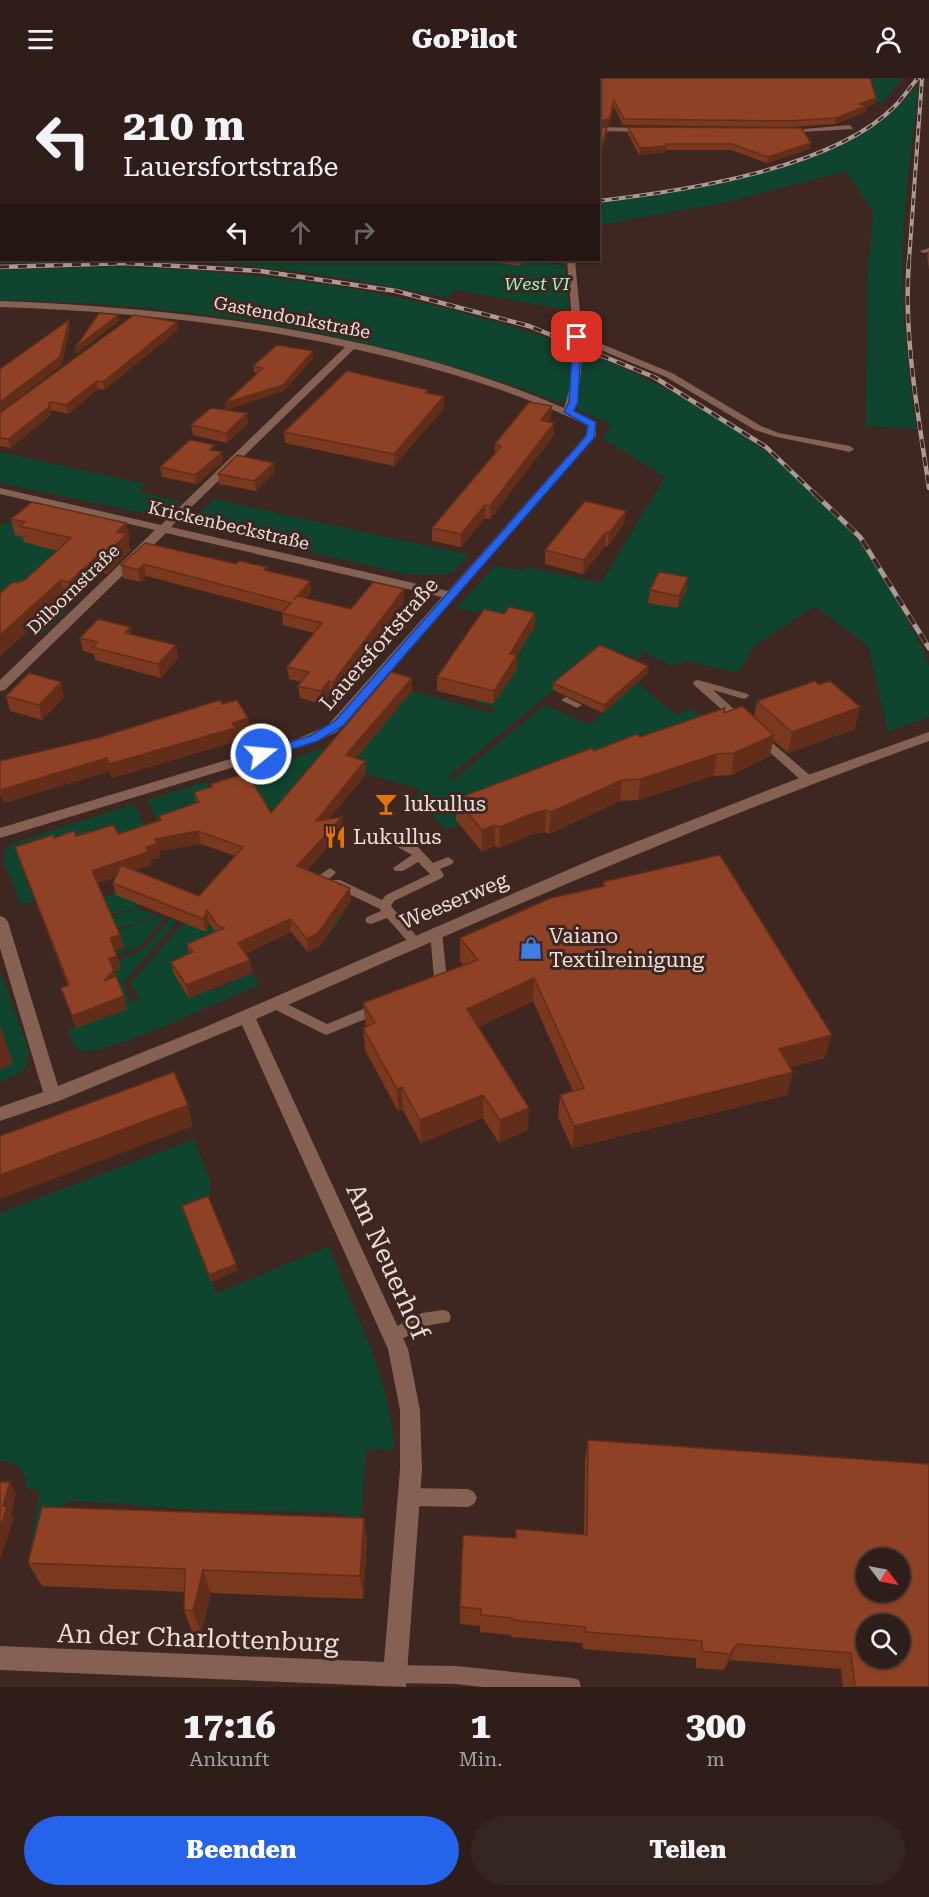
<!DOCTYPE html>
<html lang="de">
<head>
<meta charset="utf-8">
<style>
  :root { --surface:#2e1d18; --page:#362621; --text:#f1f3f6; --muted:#a7a2a2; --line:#493b37; --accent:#2563eb }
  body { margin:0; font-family:"Roboto Serif",serif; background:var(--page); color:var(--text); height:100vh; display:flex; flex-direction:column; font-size:22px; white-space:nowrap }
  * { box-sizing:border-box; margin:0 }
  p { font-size:20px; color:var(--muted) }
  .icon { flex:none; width:33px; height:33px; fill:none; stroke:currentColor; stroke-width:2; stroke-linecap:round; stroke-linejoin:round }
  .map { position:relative; height:1609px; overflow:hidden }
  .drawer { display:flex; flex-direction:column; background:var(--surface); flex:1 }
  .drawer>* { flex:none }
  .guide { position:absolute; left:0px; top:0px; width:600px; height:183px; box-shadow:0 2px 4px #0004,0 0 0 2px var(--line); background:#2e1d18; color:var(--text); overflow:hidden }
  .needle { width:39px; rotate:122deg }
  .tools { position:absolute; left:856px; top:1470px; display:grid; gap:12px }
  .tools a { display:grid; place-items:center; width:54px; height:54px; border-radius:50%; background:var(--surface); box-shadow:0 2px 4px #0004,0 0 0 2px var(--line); font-size:30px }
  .pin { position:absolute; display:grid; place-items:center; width:51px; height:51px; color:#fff; margin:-26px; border-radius:12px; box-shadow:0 3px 9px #0006 }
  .me { position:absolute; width:66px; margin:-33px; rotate:73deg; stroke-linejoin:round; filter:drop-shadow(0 0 4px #0008) }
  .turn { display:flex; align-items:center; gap:21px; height:126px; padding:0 24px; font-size:27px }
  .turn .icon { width:78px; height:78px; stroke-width:2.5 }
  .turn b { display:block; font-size:42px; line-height:51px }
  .lanes { display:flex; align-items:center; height:57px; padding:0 24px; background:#0003; justify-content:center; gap:30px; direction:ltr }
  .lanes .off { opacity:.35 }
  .eta { display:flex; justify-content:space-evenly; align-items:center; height:102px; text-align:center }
  .eta b { font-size:36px; font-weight:800; line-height:42px }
  .primary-button { display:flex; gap:12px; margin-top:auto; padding:12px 24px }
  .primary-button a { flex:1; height:69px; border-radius:36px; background:var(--accent); color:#fff; font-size:24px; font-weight:800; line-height:69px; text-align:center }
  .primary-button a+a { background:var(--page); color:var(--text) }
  header { display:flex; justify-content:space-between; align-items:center; height:78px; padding:0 24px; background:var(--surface); font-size:27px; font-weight:800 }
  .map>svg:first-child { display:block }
</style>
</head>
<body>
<header><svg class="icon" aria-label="menu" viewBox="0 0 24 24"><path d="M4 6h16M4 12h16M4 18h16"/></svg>GoPilot<svg class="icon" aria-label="person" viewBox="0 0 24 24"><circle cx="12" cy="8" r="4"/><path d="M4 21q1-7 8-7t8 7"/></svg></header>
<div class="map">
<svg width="929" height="1609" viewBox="0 0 929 1609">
  <rect width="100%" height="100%" fill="#3d2720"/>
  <g fill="#0f442f">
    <polygon points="868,0 902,0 883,25 874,24"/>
    <path d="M 914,10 L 918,10 C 913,61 905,114 903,165 C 901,228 907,289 916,351 L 866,348 L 867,203 L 873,134 L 846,93 L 728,124 L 599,147 L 599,125 C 687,115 862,87 914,10 Z"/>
    <path d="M 41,182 L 525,182 L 566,188 L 569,232 L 455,212 L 447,220 C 354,200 260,185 165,183 C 110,183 55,186 0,188 Z"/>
    <path d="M 116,188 C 278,196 415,212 570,268 L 570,321 L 566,324 L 558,324 C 379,256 191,225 0,222 L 0,192 Z"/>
    <path d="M 578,271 C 709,323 839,405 904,535 C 912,552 925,571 929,589 C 929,604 929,624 929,639 L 888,654 L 868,568 L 815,528 L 754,568 L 738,595 L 688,583 L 671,588 L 645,574 L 637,581 L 606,569 L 448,699 L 453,702 L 545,627 L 589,647 L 637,604 L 676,637 L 691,631 L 698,637 L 709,639 L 455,741 L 460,747 L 445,752 L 420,723 L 414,721 L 420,711 L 347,690 L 412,613 L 491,635 L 494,629 L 475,624 L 494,594 L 505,547 L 533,553 L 537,547 L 457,530 L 494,488 L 523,493 L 527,489 L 601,505 L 665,399 L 602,360 L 611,347 L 577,331 Z"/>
    <polygon points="0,374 146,406 139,414 180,423 164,436 153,437 0,405"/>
    <polygon points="214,421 469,477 455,492 445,497 407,496 202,450 192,442"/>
    <polygon points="8,443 63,466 0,545 0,448"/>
    <polygon points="53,530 66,533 42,556 28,552"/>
    <polygon points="331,667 276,743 216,718 209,705 291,682"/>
    <polygon points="206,704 213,719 162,751 147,722"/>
    <polygon points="134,726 150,759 19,781 30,812 41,809 55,817 23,826 22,830 3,781 4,773 12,765"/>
    <polygon points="135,809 151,816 140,828 109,837 82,826"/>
    <path d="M 289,816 L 343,840 L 326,859 L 253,826 L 223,864 L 209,911 L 211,913 L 252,895 L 260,906 C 230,919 108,977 83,973 C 73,971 71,960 68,951 L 119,935 L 109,908 L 117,882 L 142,873 L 171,840 L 177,843 L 123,905 L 130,924 L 139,921 L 131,905 L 190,838 Z"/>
    <polygon points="137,830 156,838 115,851 110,839"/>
    <polygon points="159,838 165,840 139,869 115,877 116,853"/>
    <polygon points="0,893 29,973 25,991 0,1005 0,991 13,986 0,948"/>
    <path d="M 194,1061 L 210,1102 L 210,1125 L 184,1135 L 216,1215 L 196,1224 L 329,1168 C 350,1226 381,1279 390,1340 C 392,1351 395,1362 393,1372 L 367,1371 L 360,1444 L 341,1435 L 184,1431 L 84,1423 L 69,1423 L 47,1439 L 41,1463 L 31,1463 L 40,1412 L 26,1411 C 28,1395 17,1382 0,1383 L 0,1135 Z"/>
  </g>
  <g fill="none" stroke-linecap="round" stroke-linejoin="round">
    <g fill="#846152" fill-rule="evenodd">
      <polygon points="929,170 929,174 923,175 920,173"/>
      <polygon points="574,257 580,257 672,295 761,348 779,355 850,368 854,371 850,374 777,359 755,352 666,299 574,261"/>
      <polygon points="698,602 748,616 749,618 744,621 713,612 746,642 747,644 746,646 738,646 694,607 693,605 694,603"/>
      <polygon points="566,619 582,627 577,630 561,622"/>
      <polygon points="759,656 763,657 812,699 814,702 812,705 804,705 755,661 754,659"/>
      <polygon points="391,756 418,769 433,785 448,779 454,783 452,786 440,791 444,797 442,800 394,823 391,828 418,860 420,863 418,866 410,866 387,840 371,846 367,845 365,842 367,839 381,833 380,831 332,808 330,805 332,802 340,802 382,822 386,817 430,796 418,784 403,793 395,793 393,790 412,777 387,763 385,760 387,757"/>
      <path d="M 330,790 L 336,794 C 332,800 326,804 319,802 L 317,799 Z"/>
      <polygon points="436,849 440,851 442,854 447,902 446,905 433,911 428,909 427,906 434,900 430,854 432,851"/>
      <polygon points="277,921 327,946 378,925 383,926 385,930 383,934 326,957 272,930 270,926 272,922"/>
      <polygon points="443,1232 449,1234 451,1239 449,1244 430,1247 392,1266 386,1264 384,1259 386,1254 422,1235"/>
      <polygon points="408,1410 468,1411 474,1414 477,1420 474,1426 468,1429 408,1428 402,1425 399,1419 402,1413"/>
      <polygon points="395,1587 456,1588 572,1600 579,1602 581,1609 482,1609 456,1606 395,1605 388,1603 386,1596 388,1589"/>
    </g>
    <g fill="#846152" fill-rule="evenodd">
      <polygon points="850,47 853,51 784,55 780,53"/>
      <polygon points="598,49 646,50 650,52 646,54 598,53"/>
      <path d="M 567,182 L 575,182 C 579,231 589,285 573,333 L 596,344 L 596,358 L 337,654 L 307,667 L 0,760 L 0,750 L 297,661 L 327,648 L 442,519 L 166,455 L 5,612 L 0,613 L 0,602 L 155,452 L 0,416 L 0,410 L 161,447 L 345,269 C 232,244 116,233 0,229 L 0,223 C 188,230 392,255 564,330 C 580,284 570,229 567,182 ZM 354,271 C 434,289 513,312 587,347 L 586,357 L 448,513 L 171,449 Z"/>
      <path d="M 929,654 L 929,663 C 700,745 479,843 256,941 L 408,1271 L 420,1332 L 422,1391 L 406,1609 L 0,1592 L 0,1568 L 384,1584 L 400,1391 L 400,1332 L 388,1271 L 242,947 L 59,1023 L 0,1043 L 0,1029 L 43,1014 L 0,870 L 0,838 L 5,840 L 8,844 L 58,1008 L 203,950 L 600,778 L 794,702 Z"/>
    </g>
    <g stroke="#ab9993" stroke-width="4">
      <g id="rail-far2">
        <path d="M 598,123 C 683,113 833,91 895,28 C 903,20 910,9 918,0"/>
        <polyline points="909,183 922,0"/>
      </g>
    </g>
    <g stroke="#ab9993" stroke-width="4.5">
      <g id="rail-far1">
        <path d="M 909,182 C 903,257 918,335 929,410"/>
        <polyline points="0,189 126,185 260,193 396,213 529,248 654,299 766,369 817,418"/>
      </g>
    </g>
    <g stroke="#ab9993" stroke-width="5">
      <polyline id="rail" points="815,416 860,459 929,570"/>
    </g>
    <use href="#rail-far2" stroke="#3d2720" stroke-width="2" stroke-dasharray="7" stroke-linecap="butt"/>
    <use href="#rail-far1" stroke="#3d2720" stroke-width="3" stroke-dasharray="9" stroke-linecap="butt"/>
    <use href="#rail" stroke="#3d2720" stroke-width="4" stroke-dasharray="11" stroke-linecap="butt"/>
  </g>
  <g fill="#7a381f" fill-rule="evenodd">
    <polygon points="462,0 539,0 539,2 466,2"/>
    <polygon points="542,0 870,0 876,20 875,26 866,29 865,34 835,46 787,49 623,47 614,29 609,47 598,49 598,2 542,2"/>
    <polygon points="628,49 810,71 767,85 731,72 666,72 666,74 639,77 628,56"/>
    <polygon points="929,171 929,192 927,178"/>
    <polygon points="480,182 525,182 519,188"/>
    <polygon points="178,252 104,312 98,311 68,336 51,332 50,338 10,370 0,368 0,335"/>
    <polygon points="313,280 284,313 226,332 225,325 258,295 254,294 253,288"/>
    <polygon points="429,316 444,318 444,330 394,388 285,365 284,354"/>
    <polygon points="552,328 551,341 549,344 554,345 554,357 490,441 485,440 461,469 432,463 432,450 495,375 495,366"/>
    <polygon points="248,345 227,365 193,357 191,347"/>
    <polygon points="215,373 222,374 223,384 196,406 162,399 160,389"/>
    <polygon points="275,394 256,413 219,406 218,396"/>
    <polygon points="626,433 624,446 608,468 605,468 583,496 545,486 545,472"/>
    <polygon points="11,441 126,445 130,462 128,463 130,473 107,496 101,494 73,521 65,519 0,578 0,515 26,501 57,473 24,464 23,459 15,457"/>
    <polygon points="145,465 268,493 311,515 307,520 351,531 404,523 334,617 330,616 322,626 300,620 298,608 301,604 289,601 287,589 314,555 283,547 282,534 146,498 140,504 123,500 121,487"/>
    <polygon points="688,499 686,512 678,530 648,525 650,512"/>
    <polygon points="535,548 517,577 517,591 493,626 437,613 437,599"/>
    <polygon points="132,556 176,567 178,580 161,600 95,582 94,576 83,573 80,560"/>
    <polygon points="648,588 648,595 603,635 553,612 553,605"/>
    <path d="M 412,613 L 356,680 L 365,683 L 366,696 L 329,741 L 342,739 L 343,752 L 307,792 L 351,823 L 320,868 L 308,874 L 291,854 L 245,876 L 252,895 L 189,920 L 174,896 L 171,884 L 189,876 L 187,866 L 216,854 L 209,845 L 206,854 L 116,817 L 113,805 L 116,799 L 97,805 L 120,857 L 124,870 L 115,872 L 121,891 L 114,893 L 127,931 L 76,950 L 61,910 L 68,908 L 19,781 L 15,769 L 54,760 L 118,756 L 160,742 L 159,738 L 196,725 L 194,714 L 271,735 ZM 201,766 L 235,778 L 199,818 L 135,792 L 151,787 L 150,782 L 160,779 L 159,773 Z"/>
    <polygon points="6,618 64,619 42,642 10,633"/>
    <polygon points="757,623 855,651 788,675 773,662 770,678 731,697 713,698 638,722 620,723 549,756 545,754 530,757 499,770 495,768 482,774 456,742 456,721 594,673 725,634 754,639"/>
    <polygon points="222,626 250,653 236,657 237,663 112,700 110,693 4,725 0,715 0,683 101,659"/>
    <polygon points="603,804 825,980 790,989 787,1017 572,1070 558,1039 560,1017 573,1013 533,923 478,949 528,1052 499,1065 483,1040 421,1065 403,1032 398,1033 365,972 363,950 366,949 363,925 464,888 460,883 460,860 603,808"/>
    <polygon points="182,1128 236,1186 237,1193 211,1204 184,1135"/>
    <polygon points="588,1362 929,1609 843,1609 841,1591 730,1582 724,1592 696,1590 696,1580 583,1571 582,1565 511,1559 511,1557 480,1554 480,1548 460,1546 460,1529 516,1460 584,1457 585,1381"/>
    <polygon points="364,1440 367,1464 363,1521 211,1515 201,1555 192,1554 184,1532 184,1514 42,1508 28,1485"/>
  </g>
  <g fill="#632e19">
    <polygon points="876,20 875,26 866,29 865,34 835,46 836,40 860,26"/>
    <polygon points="614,23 614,29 609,47 598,49 598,43"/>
    <polygon points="607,49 607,55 598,87 598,82"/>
    <polygon points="811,65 810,71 767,85 768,79"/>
    <polygon points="667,68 666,74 639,77 640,70"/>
    <polygon points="519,182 525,182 519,188"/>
    <polygon points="118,237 119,243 76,276 75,270"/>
    <polygon points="69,242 70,250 62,287 0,334 0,324"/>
    <polygon points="177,244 178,252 104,312 103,304"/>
    <polygon points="313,273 313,280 284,313 226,332 225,325"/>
    <polygon points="97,303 98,311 68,336 66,327"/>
    <polygon points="444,318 444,330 394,388 394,376"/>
    <polygon points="50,324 51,332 50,338 10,370 8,361"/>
    <polygon points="552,328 551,341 541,355 541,342"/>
    <polygon points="247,335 248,345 227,365 226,355"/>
    <polygon points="554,345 554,357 490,441 490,428"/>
    <polygon points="222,374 223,384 196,406 195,397"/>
    <polygon points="274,385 275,394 256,413 254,403"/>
    <polygon points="485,427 485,440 461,469 461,456"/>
    <polygon points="626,433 624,446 608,468 609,455"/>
    <polygon points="126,445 130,462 128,463 130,473 107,496 103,479 117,454"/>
    <polygon points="606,454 605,468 583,496 584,482"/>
    <polygon points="98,477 101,494 73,521 69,504"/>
    <polygon points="144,486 146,498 140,504 138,492"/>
    <polygon points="688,499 686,512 678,530 679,518"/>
    <polygon points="61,502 65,519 0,578 0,557"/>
    <polygon points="310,503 311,515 295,534 294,522"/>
    <polygon points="404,511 404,523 334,617 333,604"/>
    <polygon points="535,535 535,548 510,589 510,576"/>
    <polygon points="130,549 133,562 125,555"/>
    <polygon points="176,567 178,580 161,600 158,586"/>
    <polygon points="517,577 517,591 493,626 494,613"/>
    <polygon points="648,588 648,595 603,635 604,627"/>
    <polygon points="412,600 412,613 347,690 346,677"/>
    <polygon points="329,603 330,616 322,626 321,613"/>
    <polygon points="61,604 64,619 42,642 39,627"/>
    <polygon points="860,629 855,651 788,675 792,654"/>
    <polygon points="248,640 250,653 236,657 237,663 112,700 109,686"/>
    <polygon points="774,657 770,678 731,697 734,675"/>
    <polygon points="717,676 713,698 638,722 640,701"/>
    <polygon points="107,680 110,693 4,725 0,712"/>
    <polygon points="365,683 366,696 317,756 316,743"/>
    <polygon points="622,702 620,723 549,756 551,734"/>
    <polygon points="546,732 545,754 530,757 499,770 500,749 531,736"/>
    <polygon points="342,739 343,752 299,800 297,788"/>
    <polygon points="495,747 495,768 482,774 482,752"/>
    <polygon points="198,753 201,766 159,773 160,779 150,782 151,787 95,806 92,793 146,769 155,761"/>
    <polygon points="350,810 351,823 320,868 308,874 307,861"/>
    <polygon points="207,832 209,845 206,854 203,841"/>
    <polygon points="290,841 291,854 240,878 238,865"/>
    <polygon points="120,857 124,870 113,873 110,860"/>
    <polygon points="117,878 121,891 114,893 117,905 104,903 109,881"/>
    <polygon points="250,882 252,895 189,920 186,907"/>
    <polygon points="534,900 533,923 467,954 467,931"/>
    <polygon points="124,918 127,931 76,950 72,938"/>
    <polygon points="0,947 13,986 0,991"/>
    <polygon points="832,957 825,980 773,994 779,971"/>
    <polygon points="793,994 787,1017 572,1070 574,1048"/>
    <polygon points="402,1009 403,1032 398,1033 397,1011"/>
    <polygon points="483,1017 483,1040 421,1065 420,1042"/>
    <polygon points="188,1027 193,1048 0,1121 0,1097"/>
    <polygon points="529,1030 528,1052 499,1065 500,1042"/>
    <polygon points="236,1186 237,1193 211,1204 209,1197"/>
    <polygon points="10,1404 16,1416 11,1436 14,1441 0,1483 0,1450 3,1428"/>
    <polygon points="364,1440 367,1464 363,1521 360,1498"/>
    <polygon points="203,1492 211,1515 201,1555 193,1533"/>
    <polygon points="737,1566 730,1582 724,1592 730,1576"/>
  </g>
  <g fill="#8e4124" stroke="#632e19" stroke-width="1.5" fill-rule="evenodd">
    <polygon points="0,0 337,0 336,2 2,2 2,15 0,15"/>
    <polygon points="406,0 452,0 451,2 405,2"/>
    <polygon points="479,0 539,0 539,2 482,2"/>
    <polygon points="543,0 870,0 876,20 860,26 866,28 836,40 788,43 624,41 614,23 609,41 598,43 598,2 544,2"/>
    <rect x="0" y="22" width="2" height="15"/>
    <polygon points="598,49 607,49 598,82"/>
    <polygon points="628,49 802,50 811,65 768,79 732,66 666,66 667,68 640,70"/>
    <polygon points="2,84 2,93 0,93 0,85"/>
    <polygon points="2,117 2,132 0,132 0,118"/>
    <rect x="0" y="139" width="2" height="11"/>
    <polygon points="99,235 118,237 75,270"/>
    <polygon points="134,237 177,244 103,304 97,303 66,327 50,324 48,330 8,361 0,360 0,335"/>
    <polygon points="69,242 60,279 0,324 0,291"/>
    <polygon points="277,267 313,273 283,307 225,325 263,290 253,288"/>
    <polygon points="347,293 428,312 426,315 444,318 394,376 284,354"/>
    <polygon points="529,324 552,328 541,342 554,345 490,428 485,427 461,456 432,450 501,368 495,366"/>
    <polygon points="211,330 247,335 226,355 191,347"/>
    <polygon points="190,362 215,367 210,372 222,374 195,397 160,389"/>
    <polygon points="237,377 274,385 254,403 218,396"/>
    <polygon points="585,423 626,433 609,455 606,454 584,482 545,472"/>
    <polygon points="32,424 126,445 117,454 127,456 103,479 98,477 69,504 61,502 0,557 0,515 13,504 18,505 26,501 71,460 20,448 25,444 11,441"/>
    <polygon points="145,465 228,484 236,486 239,483 267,489 264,492 310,503 294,522 297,518 351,531 373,504 404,511 333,604 329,603 321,613 298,608 309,594 287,589 322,545 282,535 291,525 144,486 138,492 121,487"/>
    <polygon points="659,494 688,499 679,518 650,512"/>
    <polygon points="509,529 535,535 510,576 517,577 494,613 437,599 484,531 504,536"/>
    <polygon points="98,541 130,549 125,555 176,567 158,586 92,569 98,564 80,560"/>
    <polygon points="600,567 648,588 604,627 553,605"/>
    <polygon points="391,594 412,600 346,677 365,683 316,743 342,739 297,788 350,810 318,855 307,861 290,841 238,865 250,882 186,907 171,884 193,874 187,866 224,850 218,848 207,832 203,841 113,805 121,787 199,818 243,769 198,753 155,761 157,766 146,769 148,774 92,793 120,857 110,860 117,878 109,881 114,892 104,903 116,898 124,918 72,938 61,910 69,907 15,769 53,757 54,760 74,753 76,758 114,747 118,756 161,742 159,738 199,724 194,714 212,709 211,706 247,695 271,735"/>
    <polygon points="29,595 61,604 39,627 6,618"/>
    <polygon points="815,603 819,607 830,603 860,629 792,654 757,623"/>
    <polygon points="220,622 222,626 237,622 248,640 232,645 235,650 109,686 107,680 0,712 0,683 101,659"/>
    <polygon points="742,628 774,657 734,675 717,676 640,701 622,702 551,734 546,732 531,736 500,749 495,747 482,752 456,721 592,670 594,673 637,656 640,659 725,630 724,635"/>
    <polygon points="720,777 832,957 779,971 793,994 574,1048 560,1017 584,1010 534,900 467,931 529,1030 500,1042 483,1017 420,1042 402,1009 397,1011 363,950 375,945 363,925 478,882 460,860 551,820 605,808 603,804"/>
    <polygon points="174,994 188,1027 0,1097 0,1058"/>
    <polygon points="208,1118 236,1186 209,1197 182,1128"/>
    <path d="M 588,1362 L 929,1386 L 929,1609 L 855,1609 L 851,1575 L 737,1566 L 730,1576 L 702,1573 L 702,1563 L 586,1554 L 585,1549 L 512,1542 L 512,1540 L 481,1537 L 481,1531 L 460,1529 L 463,1457 L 516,1460 L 516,1451 L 587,1457 ZM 867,1480 L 900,1480 L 900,1514 L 867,1514 ZM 867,1546 L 900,1546 L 900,1580 L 867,1580 Z"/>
    <polygon points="0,1404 10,1404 3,1428 7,1429 0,1450"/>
    <polygon points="42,1429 364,1440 360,1498 203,1492 193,1533 184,1532 185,1491 28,1485"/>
  </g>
  <polygon fill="#2563eb" stroke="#184099" stroke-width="1.5" points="577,257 581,259 578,324 574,333 596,344 594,360 343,648 318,663 261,681 257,679 257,674 310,658 335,643 586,358 588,348 564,334 569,324 573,259"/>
  <defs>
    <g id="bar-bare" transform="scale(1.8)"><path d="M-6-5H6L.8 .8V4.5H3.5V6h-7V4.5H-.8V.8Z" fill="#e8710a" stroke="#3d2720" stroke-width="2.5" paint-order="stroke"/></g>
    <g id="restaurant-bare" transform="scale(1.8)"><path d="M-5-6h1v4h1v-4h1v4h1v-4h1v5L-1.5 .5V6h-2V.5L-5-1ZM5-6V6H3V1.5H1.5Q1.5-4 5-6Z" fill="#e8710a" stroke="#3d2720" stroke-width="2.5" paint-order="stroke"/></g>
    <g id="shop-bare" transform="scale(1.8)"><path d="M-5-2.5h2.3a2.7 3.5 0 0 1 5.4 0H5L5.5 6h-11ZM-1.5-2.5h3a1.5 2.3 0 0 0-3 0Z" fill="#3f7fe0" stroke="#3d2720" stroke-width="2.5" paint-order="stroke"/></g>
  </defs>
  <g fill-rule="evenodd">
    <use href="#bar-bare" x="386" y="726"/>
    <use href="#restaurant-bare" x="335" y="759"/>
    <use href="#shop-bare" x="531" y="870"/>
  </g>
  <g text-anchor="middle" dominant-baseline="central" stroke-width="6" stroke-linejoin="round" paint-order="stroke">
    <g font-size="18" font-style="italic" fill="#98faca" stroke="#3d2720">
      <text x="537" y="205">West VI</text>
    </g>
    <g font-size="18" fill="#ecddd8" stroke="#3d2720">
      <text transform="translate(292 239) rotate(11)">Gastendonkstraße</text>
      <text transform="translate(229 447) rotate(13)">Krickenbeckstraße</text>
      <text transform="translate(73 511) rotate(-44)">Dilbornstraße</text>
    </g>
    <g font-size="21" fill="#ecddd8" stroke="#3d2720">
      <text transform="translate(379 566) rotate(-49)">Lauersfortstraße</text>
      <text transform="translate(454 823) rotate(-23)">Weeserweg</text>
    </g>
    <g font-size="21" fill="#ecddd8" stroke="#3d2720" text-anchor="start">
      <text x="404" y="726">lukullus</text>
      <text x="353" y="759">Lukullus</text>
      <text x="549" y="858">Vaiano<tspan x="549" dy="24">Textilreinigung</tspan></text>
    </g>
    <g font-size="26" fill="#ecddd8" stroke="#3d2720">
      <text transform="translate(388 1183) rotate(66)">Am Neuerhof</text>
      <text transform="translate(198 1560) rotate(2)">An der Charlottenburg</text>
    </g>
  </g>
</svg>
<div class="tools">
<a><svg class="needle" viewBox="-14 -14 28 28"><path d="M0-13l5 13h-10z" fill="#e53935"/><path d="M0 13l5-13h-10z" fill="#a7a2a2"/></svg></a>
<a><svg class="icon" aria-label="search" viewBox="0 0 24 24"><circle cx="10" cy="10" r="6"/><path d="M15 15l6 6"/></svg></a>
</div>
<div class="pin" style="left:577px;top:259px;background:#d93025"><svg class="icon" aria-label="arrive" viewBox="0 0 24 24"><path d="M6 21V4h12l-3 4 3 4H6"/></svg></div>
<svg class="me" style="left:261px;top:676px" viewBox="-20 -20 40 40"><circle r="17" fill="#2563eb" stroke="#fff" stroke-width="3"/><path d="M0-11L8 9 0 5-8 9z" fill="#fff"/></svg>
<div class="guide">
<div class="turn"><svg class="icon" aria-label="left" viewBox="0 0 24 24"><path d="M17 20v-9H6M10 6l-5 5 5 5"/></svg><div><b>210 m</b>Lauersfortstraße</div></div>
<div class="lanes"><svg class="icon" aria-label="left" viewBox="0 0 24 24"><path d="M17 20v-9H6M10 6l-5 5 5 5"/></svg><svg class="icon off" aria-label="ahead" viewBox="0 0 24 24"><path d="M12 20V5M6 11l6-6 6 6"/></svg><svg class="icon off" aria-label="right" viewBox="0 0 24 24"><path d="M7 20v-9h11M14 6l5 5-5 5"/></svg></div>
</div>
</div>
<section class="drawer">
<div class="eta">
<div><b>17:16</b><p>Ankunft</p></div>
<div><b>1</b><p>Min.</p></div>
<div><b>300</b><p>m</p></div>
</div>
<div class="primary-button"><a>Beenden</a><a>Teilen</a></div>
</section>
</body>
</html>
